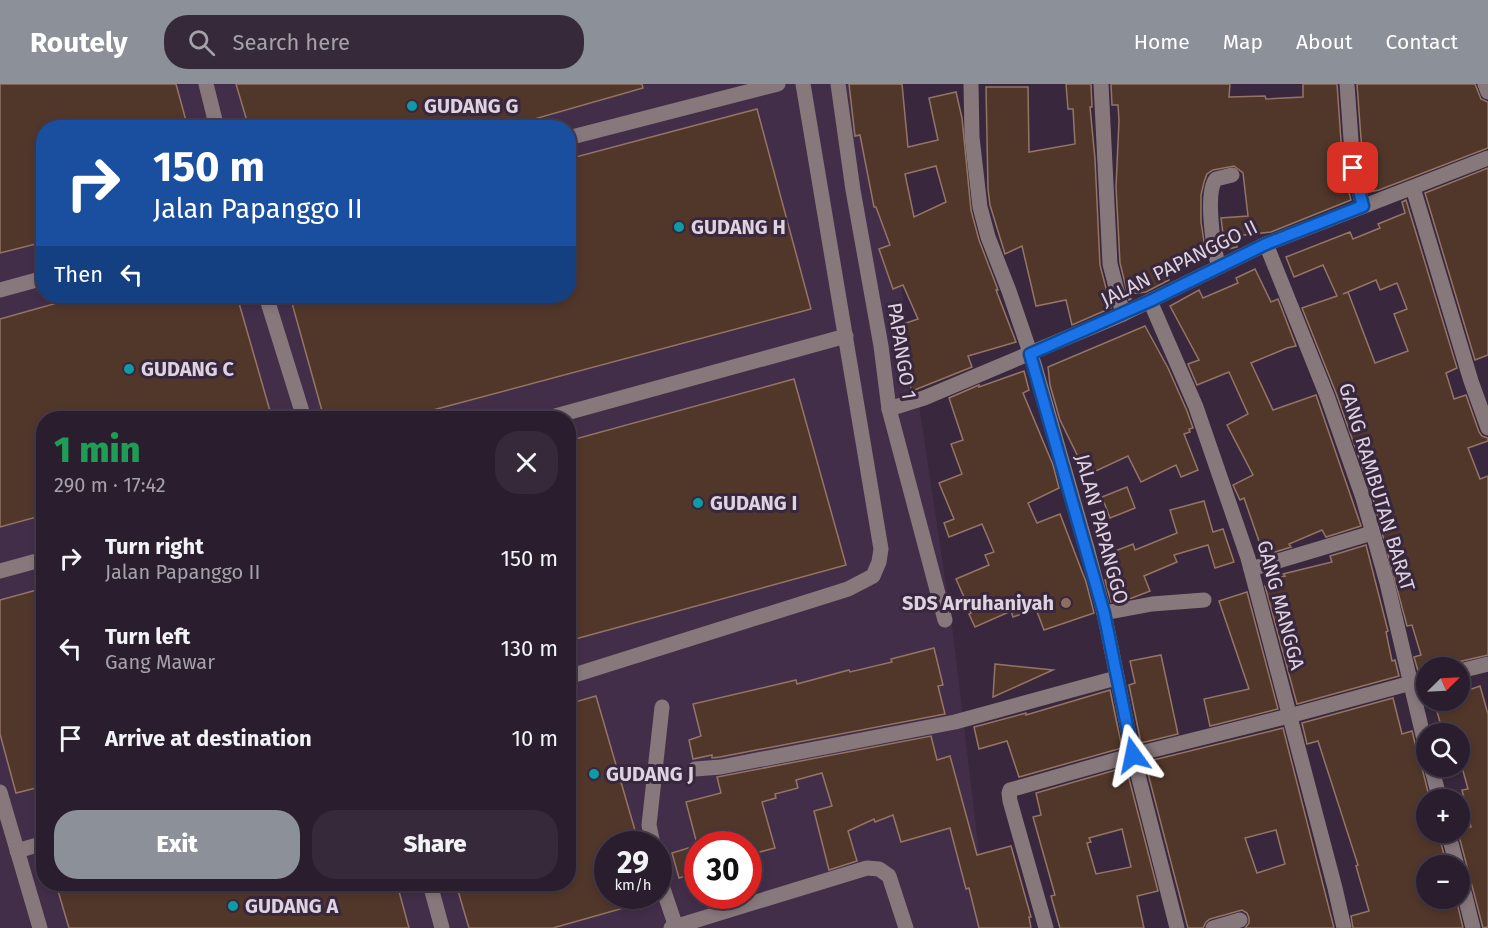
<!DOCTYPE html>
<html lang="en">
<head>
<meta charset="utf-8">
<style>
  :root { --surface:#2a1d2e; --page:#362a3a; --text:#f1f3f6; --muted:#a5a2aa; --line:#463b4a; --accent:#8c9099 }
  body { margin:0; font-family:"Fira Sans",sans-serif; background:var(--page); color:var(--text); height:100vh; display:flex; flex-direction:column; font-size:22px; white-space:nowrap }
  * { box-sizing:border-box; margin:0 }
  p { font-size:20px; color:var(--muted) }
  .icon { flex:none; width:33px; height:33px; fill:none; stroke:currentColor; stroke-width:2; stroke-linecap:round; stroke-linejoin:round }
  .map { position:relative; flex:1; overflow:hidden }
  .drawer { position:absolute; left:36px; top:327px; width:540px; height:480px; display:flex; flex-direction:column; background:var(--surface); border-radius:24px; box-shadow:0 3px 9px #0003,0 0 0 2px var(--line) }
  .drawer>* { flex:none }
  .hud { position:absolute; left:36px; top:36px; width:540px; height:183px; border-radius:24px; box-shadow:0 3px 9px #0003,0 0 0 2px var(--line); background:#1a4fa0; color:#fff; overflow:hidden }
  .needle { width:39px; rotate:66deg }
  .fabs { position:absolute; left:1416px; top:573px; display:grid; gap:12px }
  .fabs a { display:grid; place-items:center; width:54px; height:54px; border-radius:50%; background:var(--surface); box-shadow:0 3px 9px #0003,0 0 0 2px var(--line); font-size:30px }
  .speed { position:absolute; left:594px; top:747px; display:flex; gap:12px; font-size:30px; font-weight:700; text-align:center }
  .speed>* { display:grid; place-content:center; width:78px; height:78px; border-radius:50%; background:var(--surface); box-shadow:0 3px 9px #0003,0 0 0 2px var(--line); line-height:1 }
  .speed small { font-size:15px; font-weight:400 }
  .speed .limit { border:9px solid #d22; background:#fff; color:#111 }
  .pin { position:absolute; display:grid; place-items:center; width:51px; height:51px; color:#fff; margin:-26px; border-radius:12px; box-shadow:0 3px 9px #0006 }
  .me { position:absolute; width:66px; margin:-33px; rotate:348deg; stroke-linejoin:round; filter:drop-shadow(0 0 4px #0008) }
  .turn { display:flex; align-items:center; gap:21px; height:126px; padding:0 18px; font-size:27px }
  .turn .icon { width:78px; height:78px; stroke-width:2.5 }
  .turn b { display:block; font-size:42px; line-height:51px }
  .then { display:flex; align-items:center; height:57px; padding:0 18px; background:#0003; gap:12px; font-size:22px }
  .round { display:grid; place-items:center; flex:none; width:63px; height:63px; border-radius:24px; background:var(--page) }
  .headline { display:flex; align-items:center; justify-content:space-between; height:102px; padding:0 18px }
  h1 { font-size:36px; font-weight:800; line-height:45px; color:#1e9e55 }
  .button { display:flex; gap:12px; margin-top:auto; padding:12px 18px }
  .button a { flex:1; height:69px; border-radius:24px; background:var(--accent); color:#fff; font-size:24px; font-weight:800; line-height:69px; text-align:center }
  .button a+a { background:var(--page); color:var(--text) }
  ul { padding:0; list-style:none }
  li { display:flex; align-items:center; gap:18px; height:90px; padding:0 18px }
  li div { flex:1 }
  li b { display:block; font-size:22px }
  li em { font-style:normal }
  header { display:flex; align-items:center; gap:36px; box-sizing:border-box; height:84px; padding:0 30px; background:var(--accent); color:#fff }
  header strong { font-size:28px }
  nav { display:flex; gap:33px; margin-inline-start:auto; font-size:21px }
  .search { width:420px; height:54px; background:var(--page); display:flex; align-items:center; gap:15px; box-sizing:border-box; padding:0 21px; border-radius:24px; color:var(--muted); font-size:22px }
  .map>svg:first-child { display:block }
</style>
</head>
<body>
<header>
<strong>Routely</strong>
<div class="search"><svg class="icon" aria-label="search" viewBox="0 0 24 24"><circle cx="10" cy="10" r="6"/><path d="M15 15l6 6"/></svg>Search here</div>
<nav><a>Home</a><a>Map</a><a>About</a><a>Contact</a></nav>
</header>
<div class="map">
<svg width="1488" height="844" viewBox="0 0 1488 844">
  <rect width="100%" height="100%" fill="#38273d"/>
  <path fill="#432e4a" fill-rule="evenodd" d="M 0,0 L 871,0 L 952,541 L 988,844 L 0,844 ZM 44,44 L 568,44 L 568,212 L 44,212 ZM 44,334 L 568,334 L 568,800 L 44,800 ZM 608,760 L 658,760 L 658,812 L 608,812 ZM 698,760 L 748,760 L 748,812 L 698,812 Z"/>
  <g fill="#51372a" stroke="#947565" stroke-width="1.5" fill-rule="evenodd">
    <polygon points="0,0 176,0 188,44 44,44 44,158 0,169"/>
    <polygon points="236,0 642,0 643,4 503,44 249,44"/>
    <path d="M 849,0 L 902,0 L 908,63 L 938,56 L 929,14 L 956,8 L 962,34 L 971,126 L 979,156 L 998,206 L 996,206 L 1016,258 L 968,272 L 972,283 L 912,307 L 900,270 L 903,269 L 894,243 L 918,235 L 903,201 L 893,205 L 879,165 L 890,161 L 876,123 L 874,123 L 860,51 L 855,52 ZM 936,82 L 946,118 L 914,133 L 905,90 Z"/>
    <polygon points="1066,0 1091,0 1092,23 1090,23 1095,75 1100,181 1111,224 1072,241 1066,216 1036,222 1022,162 1005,170 990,121 988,105 986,3 1028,3 1029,68 1075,60 1073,25 1068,25"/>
    <polygon points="1111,0 1230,0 1229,13 1265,12 1266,15 1303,13 1303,0 1337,0 1343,85 1351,116 1271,148 1236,152 1237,163 1225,166 1221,134 1248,132 1243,89 1234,82 1213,86 1207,90 1204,98 1201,111 1201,138 1206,171 1168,182 1169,196 1146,208 1128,210 1131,215 1129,216 1120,179 1116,103 1119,37 1118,21 1112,21"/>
    <polygon points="1357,0 1475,0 1481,15 1488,18 1488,64 1379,106 1369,108 1363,82"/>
    <polygon points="757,25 811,225 403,334 324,334 290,212 568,212 568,75"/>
    <polygon points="1488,84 1488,271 1475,276 1425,109"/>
    <path d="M 1406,116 L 1457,284 L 1446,289 L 1454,315 L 1466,311 L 1479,348 L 1482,352 L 1488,354 L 1488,357 L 1468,364 L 1480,395 L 1488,392 L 1488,571 L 1458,578 L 1451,584 L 1426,584 L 1426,586 L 1418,587 L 1414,573 L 1421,571 L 1412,541 L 1407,542 L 1372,411 L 1336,309 L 1302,224 L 1337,212 L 1323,181 L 1294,193 L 1286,173 L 1350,148 L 1353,155 L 1380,144 L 1378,140 L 1405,129 L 1402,118 ZM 1376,196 L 1380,206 L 1397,199 L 1407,225 L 1394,230 L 1408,267 L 1375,279 L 1348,208 L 1343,210 Z"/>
    <polygon points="1255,185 1271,218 1278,215 1296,262 1287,264 1251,279 1273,326 1316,311 1361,442 1326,453 1322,446 1289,460 1291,463 1272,469 1267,460 1261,463 1244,414 1240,416 1233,401 1253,391 1227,341 1248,330 1243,319 1229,288 1197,301 1188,280 1199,276 1170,222 1199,206 1203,214 1238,199 1236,194"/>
    <polygon points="82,212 237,212 272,334 44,334 44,431 0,443 0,235"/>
    <polygon points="1145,242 1168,284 1187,327 1193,344 1189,345 1190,348 1184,350 1198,386 1181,393 1176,381 1141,398 1128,372 1087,391 1060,336 1050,301 1048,283"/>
    <polygon points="1024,287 1029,306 1023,309 1053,381 1059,404 1028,419 1037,439 1060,430 1086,498 1094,529 1044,546 1036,525 1013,533 1011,527 975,543 969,530 971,529 956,495 989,481 985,471 994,468 982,440 949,453 944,439 954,435 939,399 962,390 951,360 963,356 949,314 979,301 979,303"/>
    <polygon points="794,295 846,481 568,557 568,357"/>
    <polygon points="1127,403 1135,424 1110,434 1102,413"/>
    <polygon points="1204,417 1213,448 1223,445 1234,478 1215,484 1208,461 1174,471 1177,478 1144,492 1150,507 1132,514 1111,518 1105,496 1114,493 1105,471 1133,460 1135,466 1177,449 1170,426"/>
    <polygon points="1366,461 1388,547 1386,548 1392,577 1395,576 1399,592 1297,620 1265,502 1270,501 1269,496 1285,492 1283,490 1332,478 1330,472"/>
    <polygon points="44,504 44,702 16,709 0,650 0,516"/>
    <polygon points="1247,508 1278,625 1210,642 1204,615 1249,605 1219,517"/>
    <polygon points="934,564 943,601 938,602 945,630 720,673 712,674 712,671 693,675 689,656 701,652 693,620 796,596 797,600 849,586 850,588 892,578 891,575"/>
    <polygon points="1161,571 1178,650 1141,659 1129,601 1135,599 1130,577"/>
    <polygon points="995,580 1053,586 993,613"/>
    <polygon points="1480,602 1488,630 1488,843 1483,844 1458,748 1460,746 1471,743 1462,706 1468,705 1460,676 1460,650 1447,650 1445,641 1441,642 1434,616 1460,616 1460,609"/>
    <polygon points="1110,606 1122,664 1019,693 1007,657 979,665 974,643 1026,629 1026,631"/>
    <polygon points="596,612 639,760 608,760 608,812 652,812 652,816 553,844 469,844 456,800 568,800 568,620"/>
    <polygon points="1393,614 1402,650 1412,647 1417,667 1424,673 1422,684 1430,716 1426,716 1426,748 1438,748 1447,782 1426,782 1426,814 1456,814 1463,844 1353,844 1351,832 1369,827 1356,782 1358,781 1318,657 1307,660 1302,639"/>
    <path d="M 1283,644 L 1334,844 L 1245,844 L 1249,839 L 1249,834 L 1247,829 L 1242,826 L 1210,835 L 1206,838 L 1203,844 L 1188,844 L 1145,678 ZM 1276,746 L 1285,780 L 1257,789 L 1245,754 Z"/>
    <polygon points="931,652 937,676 950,672 977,771 1011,762 1031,833 1029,833 1031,844 979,844 969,804 966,805 950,744 901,758 893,731 875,738 874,735 848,747 857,777 829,786 814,727 832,722 822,689 796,696 798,704 775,710 776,714 762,718 775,764 748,771 748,760 697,760 686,718 721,709 717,693"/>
    <path d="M 1126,683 L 1158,807 L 1137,812 L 1144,844 L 1060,844 L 1051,812 L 1055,811 L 1033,733 L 1041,731 L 1036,709 ZM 1122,745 L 1131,783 L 1096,790 L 1087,759 L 1091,758 L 1089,754 Z"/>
    <polygon points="698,761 698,788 679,794 672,769"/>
    <polygon points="56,800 397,800 409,844 69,844"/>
  </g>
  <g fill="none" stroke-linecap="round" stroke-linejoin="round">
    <g stroke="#87787c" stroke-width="15">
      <polyline points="206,0 217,44"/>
      <polyline points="838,0 853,106 881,262 889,325 945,536"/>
      <polyline points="971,0 972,53 980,123 988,153 1009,207 1035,283 1087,464 1104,529 1133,671 1177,844"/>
      <polyline points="1101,0 1110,180 1123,230"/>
      <polyline points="1347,0 1353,84 1363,122"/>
      <polyline points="1485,0 1488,8"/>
      <polyline points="568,54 778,0"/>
      <polyline points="1413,104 1471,297 1488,344"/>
      <polyline points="1266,160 1327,312 1363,414 1387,499 1426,664"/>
      <path d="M 1219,182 C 1213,166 1205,108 1216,95 L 1232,91"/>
      <polyline points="0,206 44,194"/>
      <polyline points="266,212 304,334"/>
      <polyline points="1150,217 1196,323 1248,474 1335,804 1344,844"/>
      <polyline points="889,325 924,314 1123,230 1266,160 1488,74"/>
      <polyline points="548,334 846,252"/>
      <polyline points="1251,485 1372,449"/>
      <polyline points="0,487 44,475"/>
      <polyline points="1104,529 1152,520 1204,516"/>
      <polyline points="1460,587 1488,580"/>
      <polyline points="568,593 848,505 873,492 879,478 881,465 803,0"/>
      <polyline points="1431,682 1440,716"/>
      <polyline points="695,685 721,683 955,638 1116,594"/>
      <polyline points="0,708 40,844"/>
      <polyline points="1448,748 1457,782"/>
      <polyline points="653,760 649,741 662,623"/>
      <polyline points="17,767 44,759"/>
      <polyline points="658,790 676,843"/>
      <polyline points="1460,792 1473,844"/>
      <polyline points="430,800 442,844"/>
      <polyline points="671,844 867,784 879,785 889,792 906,844"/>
      <polyline points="1046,844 1010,717 1009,709 1010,706 1133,671 1289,632 1426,595"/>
      <polyline points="1213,844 1240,836"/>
    </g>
  </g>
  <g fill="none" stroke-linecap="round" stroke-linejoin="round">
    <g stroke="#114b97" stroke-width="15">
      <polyline id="route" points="1133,671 1104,529 1030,270 1150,217 1266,160 1363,122 1353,84"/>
    </g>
    <use href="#route" stroke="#1a73e8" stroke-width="10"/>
  </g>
  <g fill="#0f9aa8" stroke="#38273d" stroke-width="2">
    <circle cx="412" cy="22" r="6"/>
    <circle cx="679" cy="143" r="6"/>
    <circle cx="129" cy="285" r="6"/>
    <circle cx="698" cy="419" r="6"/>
    <circle cx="594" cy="690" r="6"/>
    <circle cx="233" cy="822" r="6"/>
  </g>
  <circle fill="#8d6e63" stroke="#38273d" stroke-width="2" cx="1066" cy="519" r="6"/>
  <g text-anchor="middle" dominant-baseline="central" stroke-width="6" stroke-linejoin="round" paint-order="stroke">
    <g font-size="20" font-weight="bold" fill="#ded3e1" stroke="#38273d" text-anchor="start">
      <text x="424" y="22">GUDANG G</text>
      <text x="691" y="143">GUDANG H</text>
      <text x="141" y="285">GUDANG C</text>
      <text x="710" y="419">GUDANG I</text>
      <text x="1054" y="519" text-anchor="end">SDS Arruhaniyah</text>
      <text x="606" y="690">GUDANG J</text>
      <text x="245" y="822">GUDANG A</text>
    </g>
    <g font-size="20" fill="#ded3e1" stroke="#38273d">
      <text transform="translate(1179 179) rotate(-26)">JALAN PAPANGGO II</text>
      <text transform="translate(902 267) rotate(81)">PAPANGO 1</text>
      <text transform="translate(1377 403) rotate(73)">GANG RAMBUTAN BARAT</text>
      <text transform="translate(1102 445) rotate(75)">JALAN PAPANGGO</text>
      <text transform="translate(1281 521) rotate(75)">GANG MANGGA</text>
    </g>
  </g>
</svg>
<div class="fabs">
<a><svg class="needle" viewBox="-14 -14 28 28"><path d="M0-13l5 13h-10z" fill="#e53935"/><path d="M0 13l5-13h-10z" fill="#a5a2aa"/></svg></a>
<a><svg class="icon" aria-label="search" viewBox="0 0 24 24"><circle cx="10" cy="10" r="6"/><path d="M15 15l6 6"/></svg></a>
<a>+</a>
<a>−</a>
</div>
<div class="speed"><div>29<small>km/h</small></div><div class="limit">30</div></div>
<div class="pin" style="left:1353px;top:84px;background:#d93025"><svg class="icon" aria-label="arrive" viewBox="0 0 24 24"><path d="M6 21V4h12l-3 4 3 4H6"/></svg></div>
<svg class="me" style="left:1133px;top:671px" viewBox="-20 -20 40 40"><path d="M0-17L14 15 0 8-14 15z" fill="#1a73e8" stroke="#fff" stroke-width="4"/></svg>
<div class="hud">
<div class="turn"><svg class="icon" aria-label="right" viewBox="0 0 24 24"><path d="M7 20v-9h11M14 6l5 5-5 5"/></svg><div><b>150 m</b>Jalan Papanggo II</div></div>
<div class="then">Then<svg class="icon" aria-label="left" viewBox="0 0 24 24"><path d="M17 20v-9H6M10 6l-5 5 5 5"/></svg></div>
</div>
<section class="drawer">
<div class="headline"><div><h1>1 min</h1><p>290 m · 17:42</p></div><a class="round"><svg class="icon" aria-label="close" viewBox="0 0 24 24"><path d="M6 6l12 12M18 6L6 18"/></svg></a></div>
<ul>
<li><svg class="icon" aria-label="right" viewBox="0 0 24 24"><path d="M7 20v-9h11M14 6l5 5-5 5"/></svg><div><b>Turn right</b><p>Jalan Papanggo II</p></div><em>150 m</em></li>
<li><svg class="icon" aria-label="left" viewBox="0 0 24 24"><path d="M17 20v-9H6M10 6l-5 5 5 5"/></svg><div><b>Turn left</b><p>Gang Mawar</p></div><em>130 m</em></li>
<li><svg class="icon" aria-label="arrive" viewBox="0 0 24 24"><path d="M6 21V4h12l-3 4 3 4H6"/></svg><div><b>Arrive at destination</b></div><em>10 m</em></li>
</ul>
<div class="button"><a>Exit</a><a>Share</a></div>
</section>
</div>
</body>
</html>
